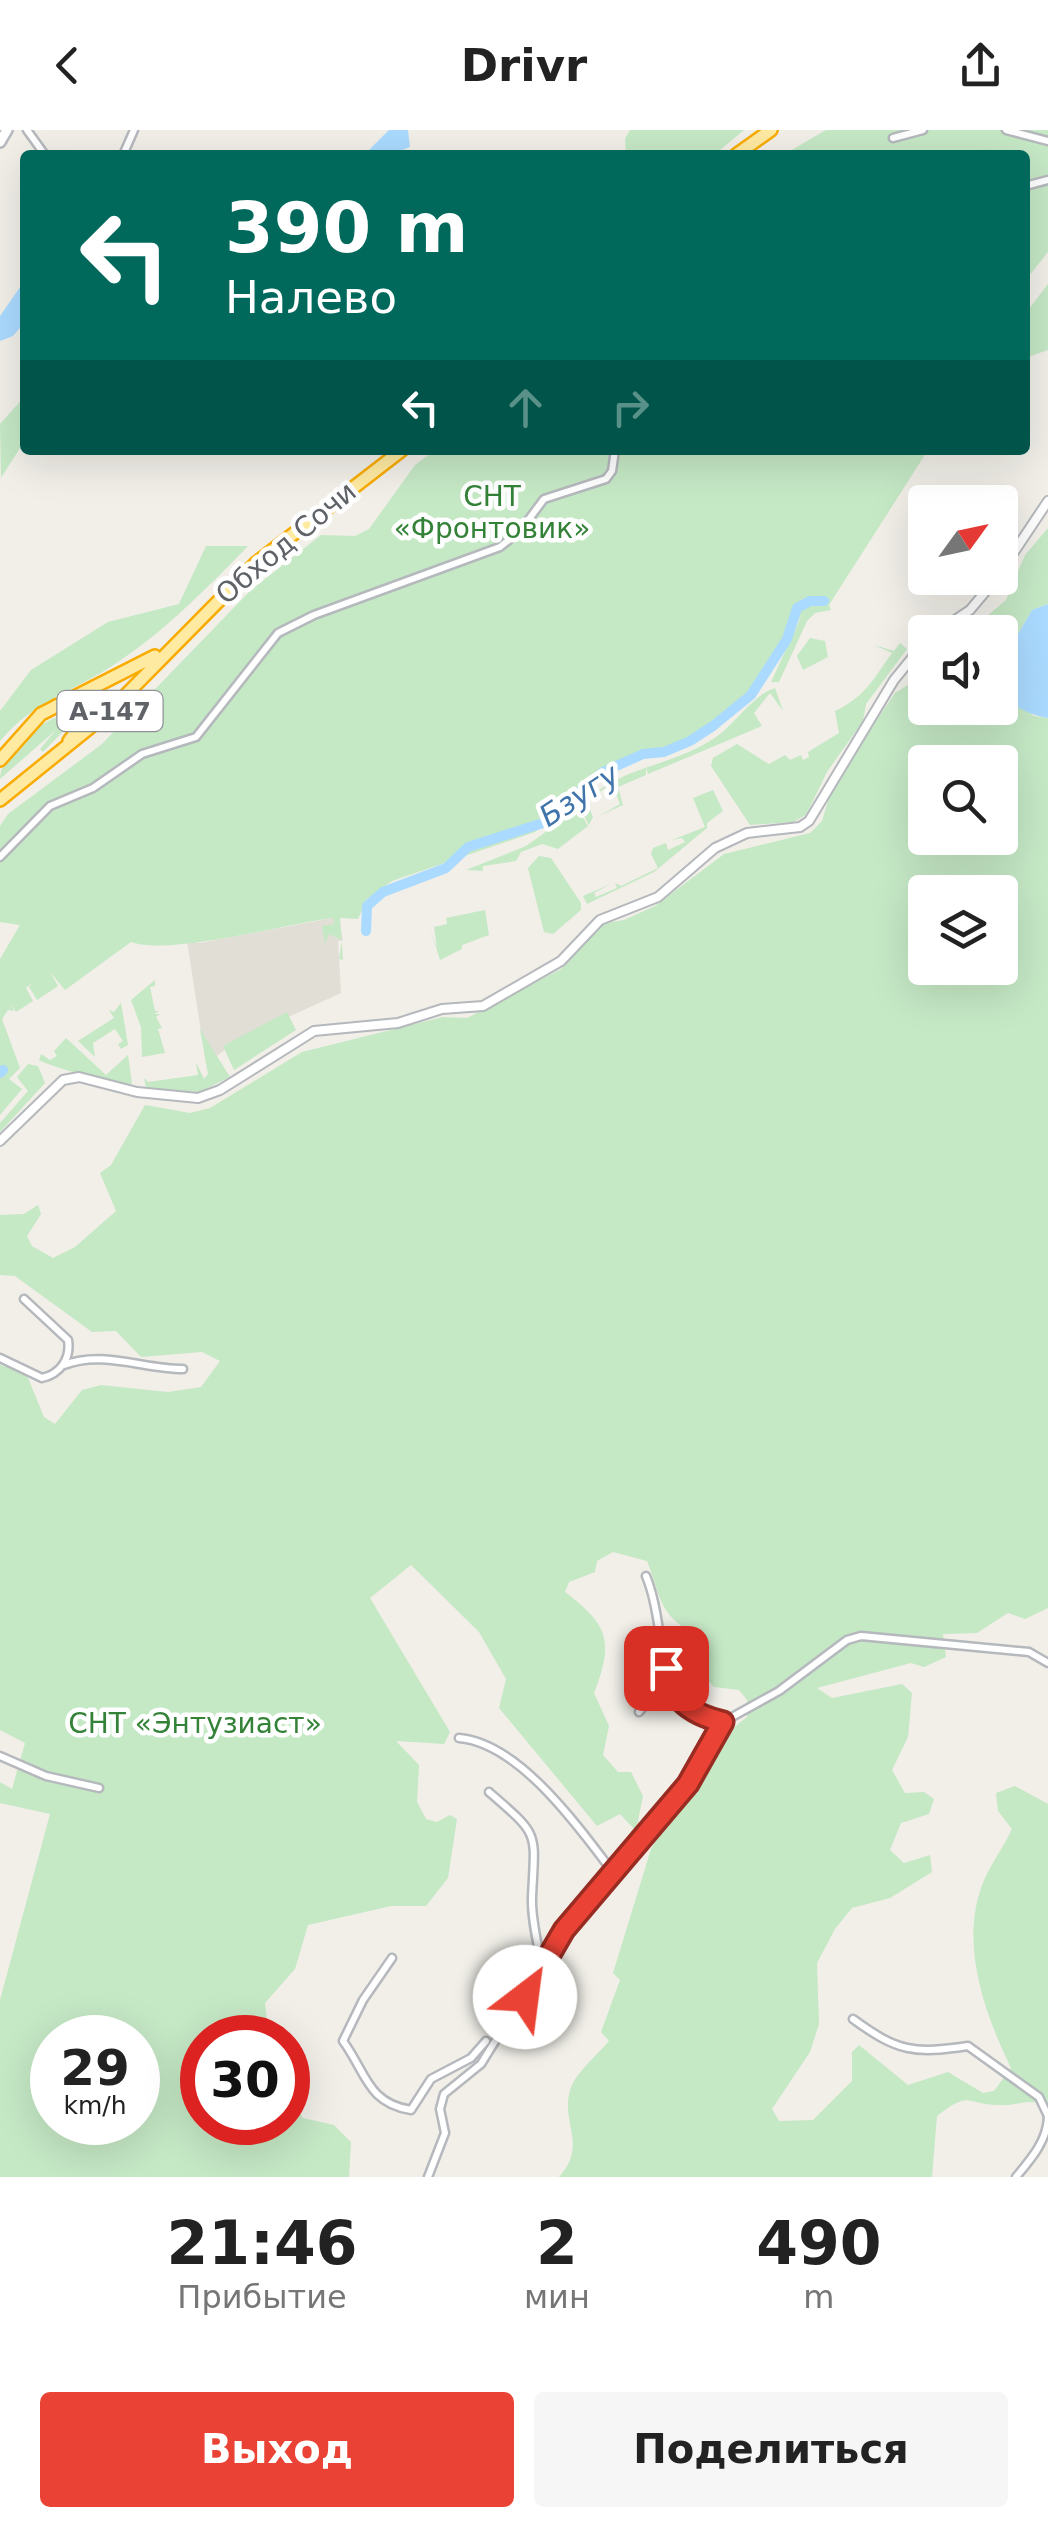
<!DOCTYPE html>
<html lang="ru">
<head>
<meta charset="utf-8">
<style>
  :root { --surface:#fff; --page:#f6f6f6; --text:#222; --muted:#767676; --accent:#ea4335 }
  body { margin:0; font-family:"DejaVu Sans",sans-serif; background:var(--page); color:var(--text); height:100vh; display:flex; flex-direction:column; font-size:38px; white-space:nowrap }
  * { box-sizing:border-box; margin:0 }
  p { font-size:32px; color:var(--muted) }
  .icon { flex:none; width:55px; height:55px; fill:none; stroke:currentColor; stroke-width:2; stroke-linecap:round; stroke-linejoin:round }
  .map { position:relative; height:2047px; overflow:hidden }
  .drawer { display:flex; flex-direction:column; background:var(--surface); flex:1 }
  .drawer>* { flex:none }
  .guide { position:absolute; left:20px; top:20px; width:1010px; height:305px; border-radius:10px; box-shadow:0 10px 40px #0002; background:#00695c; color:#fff; overflow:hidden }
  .needle { width:65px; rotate:57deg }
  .fabs { position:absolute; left:908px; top:355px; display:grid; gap:20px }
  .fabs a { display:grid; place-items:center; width:110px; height:110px; border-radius:10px; background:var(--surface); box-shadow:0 10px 40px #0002; font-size:50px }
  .speed { position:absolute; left:30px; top:1885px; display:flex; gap:20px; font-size:50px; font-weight:700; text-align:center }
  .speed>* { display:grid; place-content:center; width:130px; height:130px; border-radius:50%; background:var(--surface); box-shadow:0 10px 40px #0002; line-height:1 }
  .speed small { font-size:25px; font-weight:400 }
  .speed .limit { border:15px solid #d22; background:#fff; color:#111 }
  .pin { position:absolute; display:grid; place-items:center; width:85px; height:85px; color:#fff; margin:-42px; border-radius:20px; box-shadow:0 5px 15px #0006 }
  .me { position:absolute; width:110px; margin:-55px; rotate:30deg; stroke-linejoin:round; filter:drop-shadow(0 0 8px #0008) }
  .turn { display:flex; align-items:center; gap:35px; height:210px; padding:0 40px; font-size:45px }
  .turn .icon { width:130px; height:130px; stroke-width:2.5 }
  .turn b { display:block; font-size:70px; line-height:85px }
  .lanes { display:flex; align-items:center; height:95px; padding:0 40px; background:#0003; justify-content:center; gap:50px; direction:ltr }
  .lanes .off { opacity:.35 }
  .eta { display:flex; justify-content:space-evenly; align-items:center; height:170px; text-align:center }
  .eta b { font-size:60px; font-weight:700; line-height:70px }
  .primary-button { display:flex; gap:20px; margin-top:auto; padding:20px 40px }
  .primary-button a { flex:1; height:115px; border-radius:10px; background:var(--accent); color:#fff; font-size:40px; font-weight:700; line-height:115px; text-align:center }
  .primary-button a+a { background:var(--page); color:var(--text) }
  header { display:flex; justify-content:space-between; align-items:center; height:130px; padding:0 40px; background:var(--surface); font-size:45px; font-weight:700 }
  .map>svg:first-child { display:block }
</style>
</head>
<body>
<header><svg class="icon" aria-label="back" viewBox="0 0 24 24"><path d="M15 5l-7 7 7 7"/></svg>Drivr<svg class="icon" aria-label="share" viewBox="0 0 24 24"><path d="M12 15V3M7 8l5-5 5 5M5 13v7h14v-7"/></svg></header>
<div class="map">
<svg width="1048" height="2047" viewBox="0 0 1048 2047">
  <rect width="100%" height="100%" fill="#f1efe8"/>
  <polygon fill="#e1ded6" points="338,787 343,810 338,811 341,863 238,910 206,934 187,811 200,813"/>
  <g fill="#c5e8c5" fill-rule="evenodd">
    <polygon points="630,0 744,0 714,25 626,25 625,9"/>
    <polygon points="826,0 1048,0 1048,122 1025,151 1025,25 783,25"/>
    <polygon points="1048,154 1048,220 1025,228 1025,184"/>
    <polygon points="25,266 25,310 1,348 0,294"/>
    <path d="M 435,320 L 928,320 L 829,475 L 831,480 L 815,483 L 807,491 L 779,552 L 771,552 L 802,485 L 759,561 L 718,598 L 670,624 L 641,629 L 610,643 L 535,702 L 392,751 L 367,769 L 358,789 L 340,788 L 343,830 L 339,829 L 342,810 L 329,804 L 325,814 L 322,796 L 334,794 L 333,788 C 284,794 171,826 131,812 L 65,860 L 50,842 L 58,856 L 37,870 L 29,857 L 32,853 L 26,858 L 33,871 L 16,882 L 10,873 L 14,881 L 8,880 L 2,889 L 20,938 L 9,949 L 22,959 L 0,985 L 0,829 L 20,795 L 0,792 L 0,696 L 8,684 L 102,614 L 251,460 L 321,405 L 355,406 L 369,399 L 415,335 Z"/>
    <polygon points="1048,398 1048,474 1032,480 1000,535 1000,502 968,502 1006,470 1025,425"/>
    <path d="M 206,416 L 248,416 C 207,458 164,502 115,534 C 73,562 35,570 0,611 L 0,581 L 31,540 L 108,492 L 179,474 Z"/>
    <polygon points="810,508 825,511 828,527 803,540 797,526"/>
    <path d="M 900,513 L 907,519 L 866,574 L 863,591 L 827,642 L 806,685 L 793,692 L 750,695 L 711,636 L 713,628 L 737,614 L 769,634 L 785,625 L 790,630 L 801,625 L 803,630 L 809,627 L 808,622 L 839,603 L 835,581 C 867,566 875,546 892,523 L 874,515 L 894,521 Z"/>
    <path d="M 925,544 L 925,578 L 1000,578 L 1000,562 L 1034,586 L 1048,588 L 1048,1478 L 1025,1489 L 1008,1483 L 977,1503 L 943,1504 L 946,1527 L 924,1537 L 911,1533 L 817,1558 L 832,1568 L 902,1554 L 912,1563 L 908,1607 L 892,1640 L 905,1663 L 924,1662 L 934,1669 L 929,1684 L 901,1693 L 890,1720 L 904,1733 L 930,1725 L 932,1742 L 890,1768 L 852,1778 L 835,1799 L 817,1833 L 819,1894 L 810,1922 L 772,1979 L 779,1991 L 813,1990 L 852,1951 L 852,1922 L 859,1915 L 908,1955 L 948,1942 L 983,1963 L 994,1961 L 1011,1938 C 983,1880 958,1809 985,1748 C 993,1731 1004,1716 1012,1699 L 998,1681 L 996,1663 L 1015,1656 L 1048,1674 L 1048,1976 C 1027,1967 1020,1976 999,1975 C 965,1975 972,1959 937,1986 L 932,2047 L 559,2047 C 590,2013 557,1990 572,1955 C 579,1940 598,1924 609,1911 L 601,1902 L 620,1850 L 613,1843 L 651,1719 L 716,1612 L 747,1587 L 747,1570 L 739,1560 L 714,1557 L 702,1544 C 706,1499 680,1504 664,1477 C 657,1464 653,1445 647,1431 L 613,1422 L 597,1431 L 595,1442 L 569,1452 L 565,1462 C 607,1494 615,1510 594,1563 L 609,1596 L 603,1625 L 618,1642 L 631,1642 L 643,1666 L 636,1701 L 620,1684 L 597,1696 L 499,1578 L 506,1549 L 479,1502 L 411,1435 L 370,1468 L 450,1602 L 444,1614 L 396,1611 L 419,1635 L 417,1672 L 426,1689 L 437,1692 L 450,1685 L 457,1689 L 448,1748 L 426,1776 L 391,1776 L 308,1795 L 295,1839 L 265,1873 L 269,1907 L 202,1908 L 202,1992 L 288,1992 L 288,1965 L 303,1988 L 334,1995 L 351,2012 L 349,2047 L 0,2047 L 0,1870 L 50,1684 L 0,1673 L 0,1652 L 12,1659 L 25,1613 L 0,1600 L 0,1235 L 26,1243 L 44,1287 L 55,1294 L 82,1260 L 101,1255 L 168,1262 L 201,1257 L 220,1231 L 202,1222 L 141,1227 L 116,1201 L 92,1202 L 15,1146 L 0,1145 L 0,1085 L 24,1084 L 38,1075 L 41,1084 L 27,1106 L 32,1116 L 53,1128 L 75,1117 L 116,1081 L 100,1043 L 111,1035 L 145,975 L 190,983 L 210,978 L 302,922 L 443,887 L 467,888 L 561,839 L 605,793 L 624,790 L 655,776 L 724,724 L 810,703 L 822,691 L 833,654 L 895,563 ZM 925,632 L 1000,632 L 1000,708 L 925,708 ZM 925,762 L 1000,762 L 1000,838 L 925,838 ZM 52,1908 L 138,1908 L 138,1992 L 52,1992 Z"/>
    <path d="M 775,558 L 783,581 L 770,563 L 754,583 L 762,596 L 648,644 L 646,636 L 646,645 L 618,657 L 623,675 L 599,686 L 620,674 L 616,663 L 611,664 L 606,657 L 587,672 L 593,687 L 589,695 L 579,677 C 621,634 669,639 716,607 C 735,594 754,564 775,558 Z"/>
    <path d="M 60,586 L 70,594 L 43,622 L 40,619 L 56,600 L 0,649 C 0,624 37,593 60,586 Z"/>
    <polygon points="713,660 723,681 707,693 707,698 654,742 587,774 583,766 611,754 594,763 596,767 617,758 615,753 621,756 658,738 651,724 653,718 666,713 668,720 685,712 682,708 672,710 705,697 693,668"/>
    <polygon points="578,679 588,696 558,719 542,714 521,722 516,731 483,736 483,741 466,740 526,716"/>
    <polygon points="539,726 551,728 581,773 581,780 553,804 544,802 528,738"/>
    <polygon points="485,780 489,805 462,815 462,819 440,830 430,798 437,818 434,797 447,794 446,788"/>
    <polygon points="155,850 155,856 150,857 155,881 159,881 154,884 160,884 156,887 162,898 158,899 165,923 142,927 141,897 131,870"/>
    <polygon points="121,873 128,915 121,919 118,914 123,911 115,899 93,913 95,927 78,911 114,888 109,880 114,882"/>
    <polygon points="287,882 296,900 234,940 223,916"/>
    <polygon points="200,899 230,947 199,962 146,958 144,948 148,952 198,945 196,932 204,949 208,944"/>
    <path d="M 66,908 L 106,945 L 128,925 L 132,954 C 117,955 53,938 39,930 L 41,924 L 50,930 L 57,926 L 54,921 Z"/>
    <polygon points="28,934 38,936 45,953 0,1002 0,993 28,961 17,947"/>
  </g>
  <g fill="#aadaff">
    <polygon points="389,0 408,0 410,17 390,25 364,25"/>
    <polygon points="25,150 25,192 13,206 0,211 0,186"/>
    <path d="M 1048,474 L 1048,588 C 1029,585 1013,576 1000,562 L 1000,535 L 1032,480 Z"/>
  </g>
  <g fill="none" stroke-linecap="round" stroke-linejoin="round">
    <g stroke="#aadaff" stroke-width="10">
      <polyline points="366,801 367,776 383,762 446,738 468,717 543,693 603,642 643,624 664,622 690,611 713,596 751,565 787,509 797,478 810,471 824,471"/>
      <polyline points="0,943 3,940"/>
    </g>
    <g stroke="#b5b8bc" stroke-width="11">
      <g id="minor">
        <polyline points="27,0 45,25"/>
        <polyline points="1006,0 1048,11"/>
        <polyline points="893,8 923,0"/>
        <polyline points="123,25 134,0"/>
        <polyline points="1025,56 1048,50"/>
        <polyline points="0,727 50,676 93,658 142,624 196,607 278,503 314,485 500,417 520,401 544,369 606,349 612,341 615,320"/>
        <path d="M 0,1228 L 42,1248 C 60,1244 71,1229 68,1210 L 24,1169"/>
        <path d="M 64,1235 C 103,1220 143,1239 183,1239"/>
        <path d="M 646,1446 C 670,1505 648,1573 723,1592"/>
        <polyline points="647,1553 666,1539"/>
        <polyline points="639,1582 658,1559 671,1555"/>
        <path d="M 459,1608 C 520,1613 580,1699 615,1745"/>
        <polyline points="0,1626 46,1646 99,1658"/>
        <path d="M 489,1662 C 541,1707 535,1701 532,1767 C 531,1789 538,1815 542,1837"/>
        <path d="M 392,1828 L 363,1870 L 343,1911 C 366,1942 367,1973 411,1980 L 431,1949 L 471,1928 L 486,1911"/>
        <path d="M 853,1889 C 898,1922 914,1924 968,1916 L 1039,1967 L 1048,1986"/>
        <polyline points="428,2047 445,2003 440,1979 444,1964 481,1934 564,1800 689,1654 723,1592 779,1561 847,1510 861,1506 1029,1522 1048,1533"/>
        <path d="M 1016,2047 C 1031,2029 1047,2011 1048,1987"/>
      </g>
    </g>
    <g stroke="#b5b8bc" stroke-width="12">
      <g id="tertiary">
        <polyline points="1000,443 1048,371"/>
        <polyline points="937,502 970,480 997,448"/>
        <polyline points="0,1011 63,950 79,947 137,962 198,968 220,960 314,901 398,893 442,879 483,876 561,831 600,790 658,767 715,718 747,703 800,697 809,691 894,550 925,512"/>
      </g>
    </g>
    <g stroke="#b6babf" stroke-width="14">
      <polyline id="secondary" points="0,12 7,0"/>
    </g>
    <g stroke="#f9ab00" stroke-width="16">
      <g id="trunk">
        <polyline points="736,25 771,0"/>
        <polyline points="56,576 69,576 79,586 80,597 69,611"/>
        <polyline points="0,630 41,584 155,526"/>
        <polyline points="0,670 109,582 256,433 402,320"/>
      </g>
    </g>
    <use href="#minor" stroke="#fff" stroke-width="6"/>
    <use href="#tertiary" stroke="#fff" stroke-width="8"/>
    <use href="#secondary" stroke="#fff" stroke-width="9"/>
    <use href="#trunk" stroke="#feeaa1" stroke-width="11"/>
  </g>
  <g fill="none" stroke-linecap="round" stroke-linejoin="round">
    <g stroke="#982c22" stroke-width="25">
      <path id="route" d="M 525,1867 L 564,1800 L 688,1654 L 723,1592 C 694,1585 670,1571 666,1538"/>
    </g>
    <use href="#route" stroke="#ea4335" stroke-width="18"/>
  </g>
  <g text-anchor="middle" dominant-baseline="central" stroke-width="9" stroke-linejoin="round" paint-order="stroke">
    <rect fill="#fff" stroke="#8f9295" stroke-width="2.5" x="57.5" y="561" width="105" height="40" rx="8"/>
    <g font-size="25" font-weight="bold" fill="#5f6368">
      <text x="110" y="581">А-147</text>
    </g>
    <g font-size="28" fill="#348238" stroke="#fff">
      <text x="492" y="366">СНТ<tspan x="492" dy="32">«Фронтовик»</tspan></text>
      <text x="195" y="1593">СНТ «Энтузиаст»</text>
    </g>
    <g font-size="28" fill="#5f6368" stroke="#fff">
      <text transform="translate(286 413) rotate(-40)">Обход Сочи</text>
    </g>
    <g font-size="30" font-style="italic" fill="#4174aa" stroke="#fff">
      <text transform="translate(579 665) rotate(-33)">Бзугу</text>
    </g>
  </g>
</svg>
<div class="fabs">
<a><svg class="needle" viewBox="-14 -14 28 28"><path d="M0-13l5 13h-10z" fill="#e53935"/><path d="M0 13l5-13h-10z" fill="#767676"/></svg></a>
<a><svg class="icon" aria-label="sound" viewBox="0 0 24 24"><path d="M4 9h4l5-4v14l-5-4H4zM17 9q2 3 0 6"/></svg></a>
<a><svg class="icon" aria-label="search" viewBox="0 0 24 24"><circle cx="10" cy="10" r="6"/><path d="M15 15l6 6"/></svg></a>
<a><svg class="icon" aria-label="layers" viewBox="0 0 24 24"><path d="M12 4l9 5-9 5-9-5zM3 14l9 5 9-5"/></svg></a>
</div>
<div class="speed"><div>29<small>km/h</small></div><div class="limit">30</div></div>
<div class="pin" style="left:666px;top:1538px;background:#d93025"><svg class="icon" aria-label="arrive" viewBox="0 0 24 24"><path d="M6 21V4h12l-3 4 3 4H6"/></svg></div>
<svg class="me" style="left:525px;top:1867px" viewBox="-20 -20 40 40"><circle r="19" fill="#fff"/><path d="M0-13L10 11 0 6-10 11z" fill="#ea4335"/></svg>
<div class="guide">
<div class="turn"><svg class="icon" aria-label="left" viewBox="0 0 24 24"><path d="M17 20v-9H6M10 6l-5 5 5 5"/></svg><div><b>390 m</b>Налево</div></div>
<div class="lanes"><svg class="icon" aria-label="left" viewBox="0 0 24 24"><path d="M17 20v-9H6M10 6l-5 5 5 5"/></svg><svg class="icon off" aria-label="ahead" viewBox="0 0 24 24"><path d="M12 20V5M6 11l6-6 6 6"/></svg><svg class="icon off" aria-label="right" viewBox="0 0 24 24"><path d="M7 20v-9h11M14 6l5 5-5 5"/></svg></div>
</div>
</div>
<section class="drawer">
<div class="eta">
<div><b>21:46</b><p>Прибытие</p></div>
<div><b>2</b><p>мин</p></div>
<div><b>490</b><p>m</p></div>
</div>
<div class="primary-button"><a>Выход</a><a>Поделиться</a></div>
</section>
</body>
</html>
